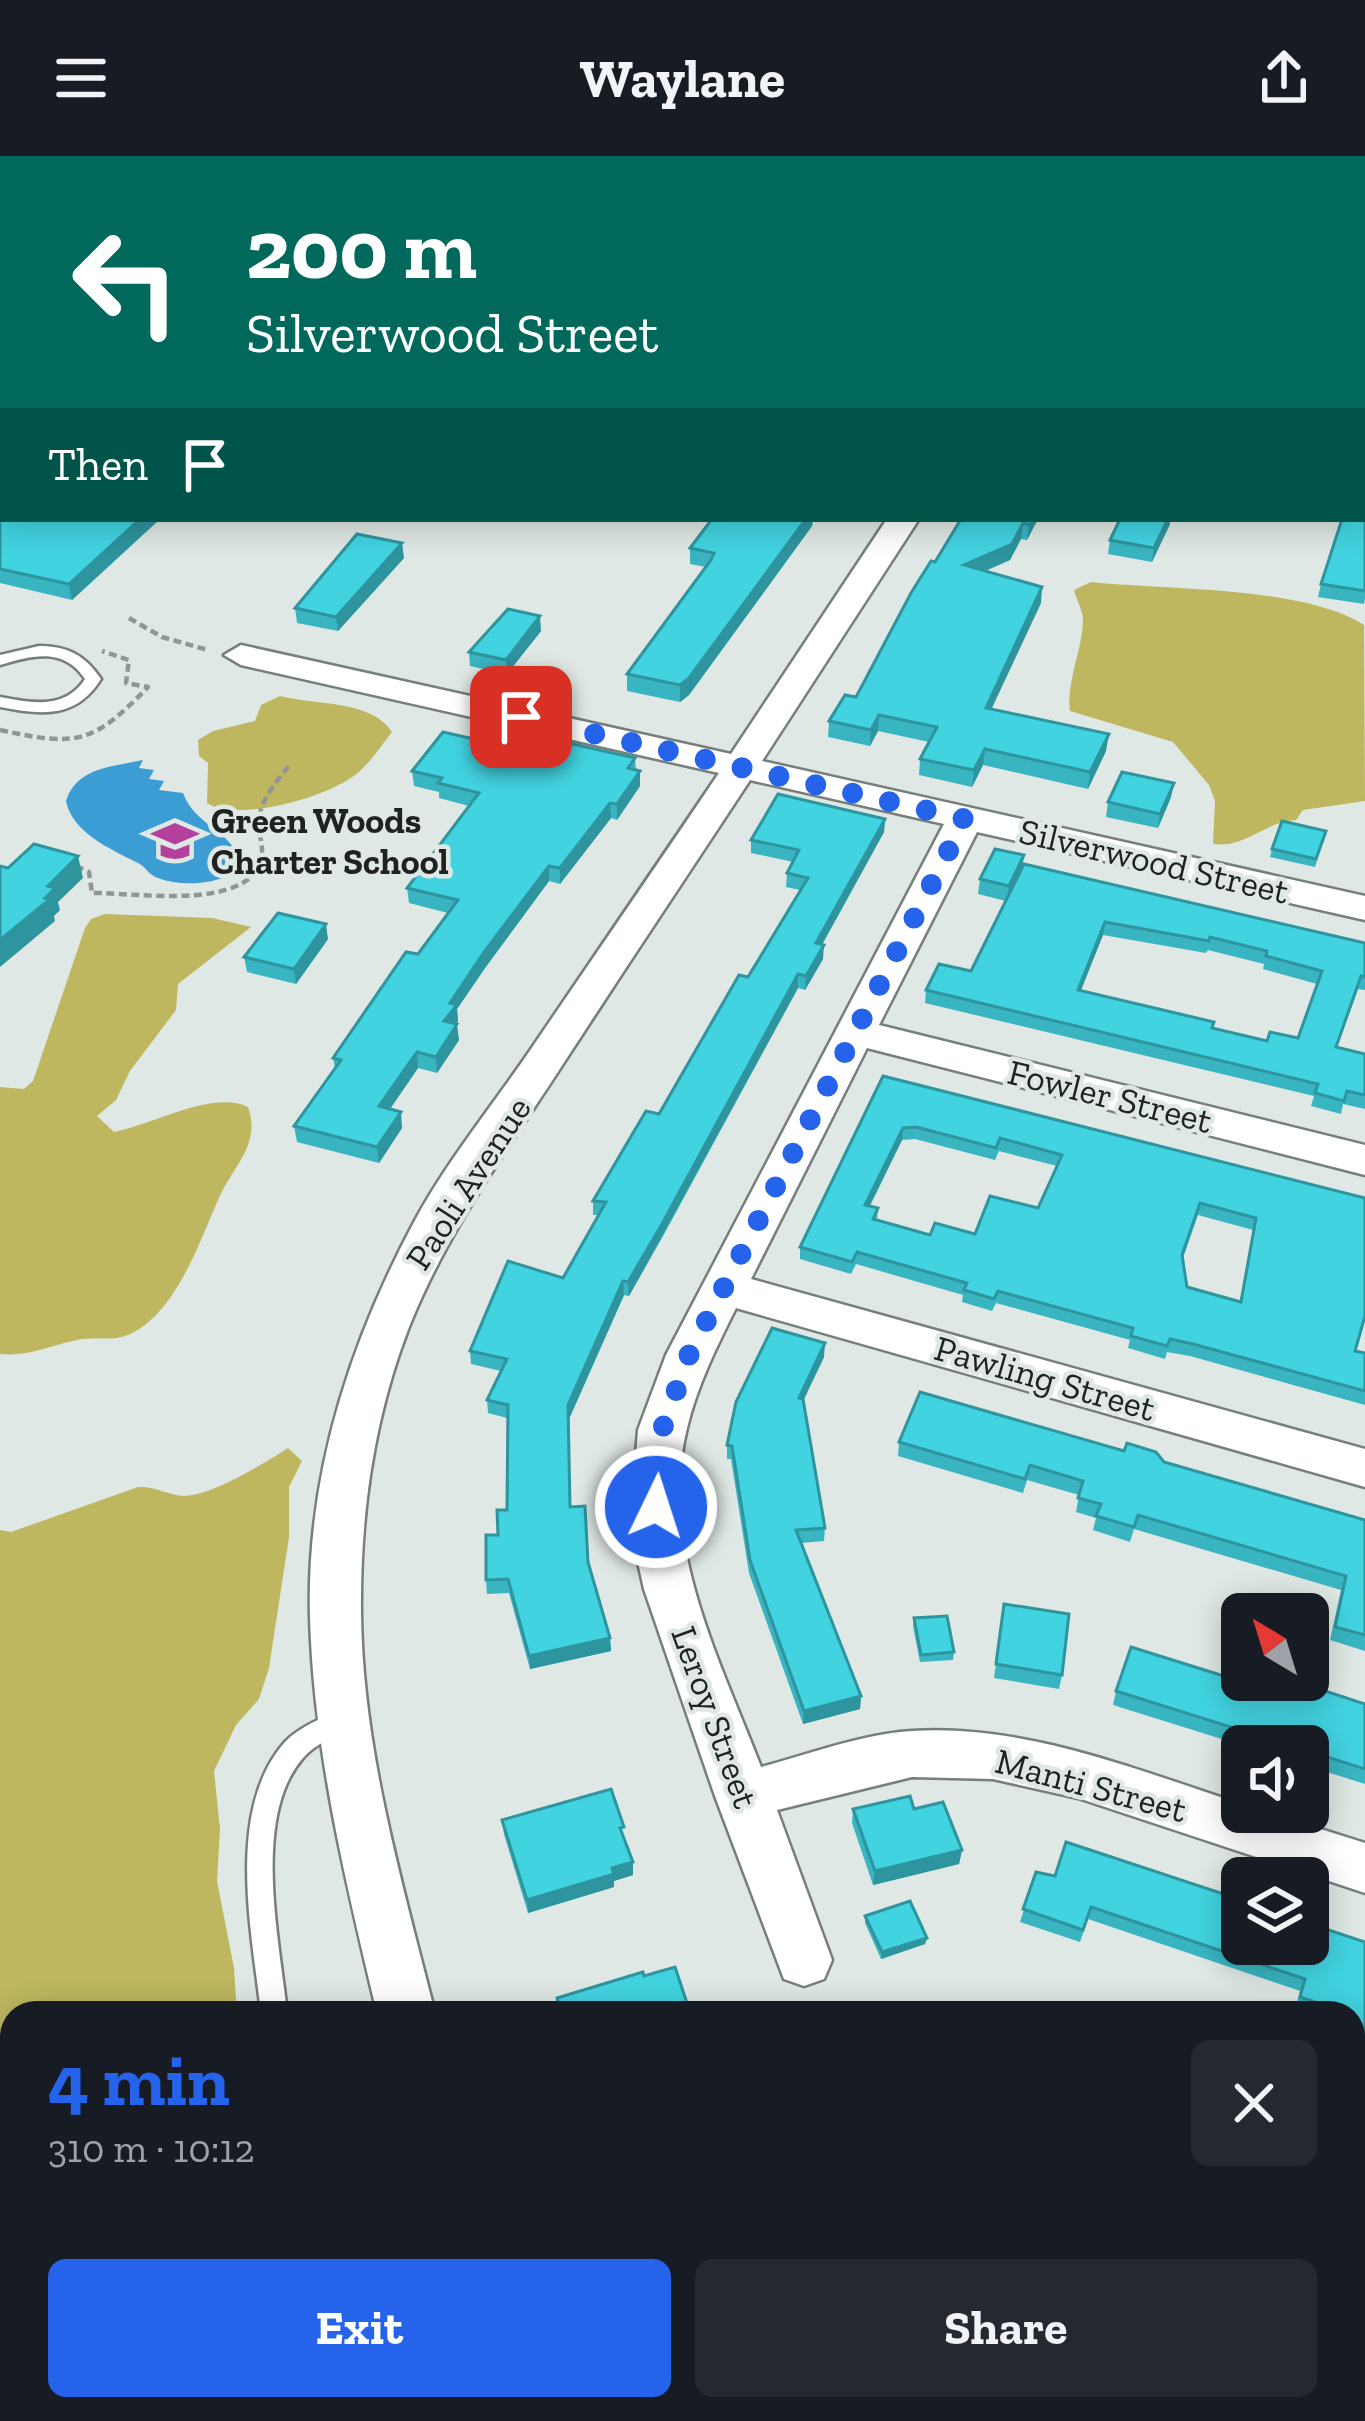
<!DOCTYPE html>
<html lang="en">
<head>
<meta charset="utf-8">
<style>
  :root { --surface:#171b24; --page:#242831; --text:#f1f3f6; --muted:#9ea1a6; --accent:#2563eb }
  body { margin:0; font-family:"Zilla Slab",serif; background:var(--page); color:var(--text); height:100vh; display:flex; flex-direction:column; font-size:45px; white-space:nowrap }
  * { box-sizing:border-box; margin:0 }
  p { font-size:39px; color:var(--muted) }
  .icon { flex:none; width:66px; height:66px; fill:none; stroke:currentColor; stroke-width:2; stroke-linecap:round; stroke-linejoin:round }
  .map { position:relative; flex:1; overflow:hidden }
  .side { position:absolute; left:0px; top:1845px; width:1365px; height:420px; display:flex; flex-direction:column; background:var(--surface); border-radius:36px 36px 0 0; box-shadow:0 6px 30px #0003 }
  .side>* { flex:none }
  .hud { position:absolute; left:0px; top:0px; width:1365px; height:366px; box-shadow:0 6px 30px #0003; background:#00695c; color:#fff; overflow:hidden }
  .needle { width:78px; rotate:322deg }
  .fabs { position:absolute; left:1221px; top:1437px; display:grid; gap:24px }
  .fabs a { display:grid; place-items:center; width:108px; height:108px; border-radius:18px; background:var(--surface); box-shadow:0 6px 30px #0003; font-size:60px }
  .pin { position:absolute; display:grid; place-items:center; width:102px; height:102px; color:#fff; margin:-51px; border-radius:24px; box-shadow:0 6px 18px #0006 }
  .me { position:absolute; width:132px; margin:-66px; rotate:4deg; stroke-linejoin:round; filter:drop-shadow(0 0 9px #0008) }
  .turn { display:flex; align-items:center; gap:42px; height:252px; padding:0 48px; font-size:54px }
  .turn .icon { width:156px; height:156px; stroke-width:2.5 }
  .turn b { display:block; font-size:84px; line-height:102px }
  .then { display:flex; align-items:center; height:114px; padding:0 48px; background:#0003; gap:24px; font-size:45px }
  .round { display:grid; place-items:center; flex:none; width:126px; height:126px; border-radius:18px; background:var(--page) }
  .overview { display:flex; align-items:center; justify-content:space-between; height:204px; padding:0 48px }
  h1 { font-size:72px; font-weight:700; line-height:90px; color:var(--accent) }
  .action { display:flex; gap:24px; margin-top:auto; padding:24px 48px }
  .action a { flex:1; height:138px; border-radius:18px; background:var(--accent); color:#fff; font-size:48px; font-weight:700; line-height:138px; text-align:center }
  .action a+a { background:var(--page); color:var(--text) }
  header { display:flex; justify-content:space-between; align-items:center; height:156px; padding:0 48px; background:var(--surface); font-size:54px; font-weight:700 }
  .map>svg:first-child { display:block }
</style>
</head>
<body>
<header><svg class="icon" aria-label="menu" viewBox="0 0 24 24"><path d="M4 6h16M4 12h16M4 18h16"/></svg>Waylane<svg class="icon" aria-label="share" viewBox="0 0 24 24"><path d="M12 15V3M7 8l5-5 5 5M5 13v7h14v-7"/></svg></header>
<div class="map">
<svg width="1365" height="2265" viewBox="0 0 1365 2265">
  <rect width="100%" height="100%" fill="#dfe8e4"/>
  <g fill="#beb760">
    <path d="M 1091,426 C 1165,434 1303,430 1364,469 L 1365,645 L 1303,654 L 1296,664 C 1263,666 1247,692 1213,688 L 1215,645 L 1209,629 L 1173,586 L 1070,555 C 1066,525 1083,493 1083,463 C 1083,455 1076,443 1074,434 Z"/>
    <path d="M 280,540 C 315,549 372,544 392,576 C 382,588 373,603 361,614 C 335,640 239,667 207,647 L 208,607 L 199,600 L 198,584 L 213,575 L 255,565 L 261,549 Z"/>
    <path d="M 105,758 L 212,762 L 251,771 L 178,828 L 176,854 L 130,915 L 116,944 L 97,960 L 114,976 C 155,968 212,934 248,951 C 262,989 231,1012 218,1044 C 199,1087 175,1159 128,1179 C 113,1185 97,1181 82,1183 C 54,1188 29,1201 0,1198 L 0,931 L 24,933 L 33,925 L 85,772 L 91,763 Z"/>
    <path d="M 288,1292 L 302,1305 L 289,1331 L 289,1381 L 269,1512 L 259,1543 L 236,1569 L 214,1615 L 220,1673 L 217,1725 L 234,1812 L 237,1857 L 12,1857 L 12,2253 L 234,2253 L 235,2265 L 0,2265 L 0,1374 L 11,1376 L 138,1331 C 155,1330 168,1339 184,1340 C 211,1340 265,1307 288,1292 Z"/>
  </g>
  <path fill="#3c9dd4" d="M 143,604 L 139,612 L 154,614 L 149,623 L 164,625 L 159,634 L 183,637 C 195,670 232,675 239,704 L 233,718 C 211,728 182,731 158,722 C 148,719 146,710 136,706 C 110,693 72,676 66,645 C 77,611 112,611 143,604 Z"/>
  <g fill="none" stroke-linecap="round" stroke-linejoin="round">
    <g stroke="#777f7c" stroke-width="5">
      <g id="service">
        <polygon points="1341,0 1350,0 1352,3 1340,3"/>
        <polygon points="3,56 3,65 0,66 0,57"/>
        <path d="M 39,490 C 67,490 85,499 101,523 C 76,563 42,559 0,551 L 0,541 C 31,547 65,554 85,523 C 64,491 32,499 0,509 L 0,499 Z"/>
        <path d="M 342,1554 L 351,1558 L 354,1565 L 351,1572 C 335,1580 315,1588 303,1602 C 251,1661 280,1786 287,1857 L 261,1857 C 252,1776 225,1654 285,1586 C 299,1571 323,1561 342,1554 Z"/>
        <rect x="274" y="2253" width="30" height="12"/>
      </g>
    </g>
    <g stroke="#777f7c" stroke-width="5">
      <g id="minor">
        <polygon points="284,0 308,0 309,3 285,3"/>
        <polygon points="3,106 3,123 0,124 0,107"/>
        <path d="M 887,363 L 919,363 L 762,605 L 1365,740 L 1365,764 L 977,676 L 879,869 L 1365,989 L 1365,1019 L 867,892 L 751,1123 L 1365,1293 L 1365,1331 L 736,1152 C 717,1190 697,1230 687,1272 C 658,1388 721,1506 761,1611 C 810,1598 862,1578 912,1575 C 1026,1568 1136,1614 1242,1648 L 1242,1656 L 1267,1656 L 1365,1687 L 1365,1737 L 1078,1642 L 993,1623 L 912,1621 L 777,1654 L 832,1804 L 824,1823 L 804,1830 L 784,1823 L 715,1640 L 644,1433 L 635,1393 L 632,1351 L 638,1274 L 666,1199 L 944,668 L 750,624 C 683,726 616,826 550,928 C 498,1006 444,1083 409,1171 C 374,1261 360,1359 361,1456 C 362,1591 402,1727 435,1857 L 377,1857 C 346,1727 314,1597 310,1462 C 306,1324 348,1191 412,1070 C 444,1009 490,953 529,896 C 592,803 656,711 719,617 L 241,509 L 224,499 L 241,489 L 731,598 Z"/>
        <polygon points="474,2253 538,2253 542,2265 476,2265"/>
      </g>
    </g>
    <g stroke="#777f7c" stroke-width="5">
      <g id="secondary">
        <rect x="1362" y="15" width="3" height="22"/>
        <polygon points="3,90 3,112 0,113 0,91"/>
      </g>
    </g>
    <polyline stroke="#909694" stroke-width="3" stroke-dasharray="6 3" stroke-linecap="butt" points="976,3 990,0"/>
    <g stroke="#909694" stroke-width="4.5" stroke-dasharray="8 4.5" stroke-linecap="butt">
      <polyline points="129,462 162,481 208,494"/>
      <path d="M 0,574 C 77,591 93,588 148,531 L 126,527 L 129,504 L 102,495"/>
      <path d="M 76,710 L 89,716 L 92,737 C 132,736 253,757 262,700 C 263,688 258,676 259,663 C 261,642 279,623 291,607"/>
    </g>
    <use href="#service" fill="#fff" fill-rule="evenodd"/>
    <use href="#minor" fill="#fff" fill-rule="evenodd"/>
    <use href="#secondary" fill="#e0f8d7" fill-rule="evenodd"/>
  </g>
  <g fill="#39b5c2" fill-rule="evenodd">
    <polygon points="1365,280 1365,443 1364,448 1318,441 1321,428 1362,363"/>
    <polygon points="0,281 3,363 160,363 72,444 0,427"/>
    <polygon points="712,363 813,363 812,370 689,539 680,546 627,535 627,518 706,411 690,408 690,392"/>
    <polygon points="961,363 1038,363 1027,384 1021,383 1010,404 985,415 1041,447 991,553 1106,595 1088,633 983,609 972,631 919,619 920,603 929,586 878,575 870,590 828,581 829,565 856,541"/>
    <polygon points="1170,368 1152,406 1108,398 1110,384"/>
    <polygon points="404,402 338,475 297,467 295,452"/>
    <polygon points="541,475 507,518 470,510 469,496"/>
    <polygon points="557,602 635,602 636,614 640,615 640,630 617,664 611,662 560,728 549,725 485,812 457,853 458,865 456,868 459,884 437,917 418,912 390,953 402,972 379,1007 297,986 294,970 335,913 333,902 418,798 448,757 409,747 407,732 469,650 439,642 439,636 414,630 412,615"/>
    <polygon points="1171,641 1158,672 1106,661 1108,646"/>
    <polygon points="885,663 884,676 822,789 823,803 805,834 798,832 662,1082 629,1140 624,1139 569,1263 571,1351 610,1482 611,1495 530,1513 509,1437 487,1438 486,1424 498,1379 507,1354 507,1262 488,1257 487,1244 501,1215 471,1208 470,1195 563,1122 598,1059 593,1059 593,1045 659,958 748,821 800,734 786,731 787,717 793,706 751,697 751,684"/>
    <polygon points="1326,675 1315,711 1270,701 1272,693"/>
    <path d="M 1024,699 L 1022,711 L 1365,787 L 1365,834 L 1358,833 L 1337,891 L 1365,898 L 1365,953 L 1343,948 L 1341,958 L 1311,950 L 1314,940 L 925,847 L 926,834 L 971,815 L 1006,745 L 978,738 L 980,723 ZM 1103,779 L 1206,797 L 1208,794 L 1264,808 L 1263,813 L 1317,828 L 1298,882 L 1267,885 L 1213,872 L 1080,834 Z"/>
    <polygon points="328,783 296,828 247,816 244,801"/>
    <path d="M 883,920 L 1365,1042 L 1355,1195 L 1365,1197 L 1365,1249 L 1190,1200 L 1167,1196 L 1165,1203 L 1128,1192 L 1130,1184 L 996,1147 L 992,1155 L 962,1146 L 963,1139 L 856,1108 L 851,1118 L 800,1103 L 800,1091 ZM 915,983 L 995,1004 L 999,995 L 1057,1010 L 1038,1052 L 975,1078 L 930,1079 L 877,1064 L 878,1052 L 870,1050 L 902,984 ZM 1198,1059 L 1253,1074 L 1240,1145 L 1187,1131 L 1183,1102 Z"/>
    <polygon points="824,1201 803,1244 825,1372 824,1385 801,1387 861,1540 860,1553 803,1568 749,1417 731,1303 727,1303 727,1289"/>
    <polygon points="899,1286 1164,1306 1365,1364 1365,1495 1330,1484 1341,1434 1134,1373 1130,1386 1093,1374 1096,1362 1076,1356 1079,1339 1027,1324 1023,1337 898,1300"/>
    <polygon points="1004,1448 1062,1519 1059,1533 994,1522"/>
    <polygon points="914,1462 954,1496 953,1504 920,1506 913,1470"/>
    <polygon points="1226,1521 1313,1531 1365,1548 1365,1628 1308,1610 1308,1590 1244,1590 1113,1549 1116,1535"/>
    <polygon points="853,1653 914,1653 962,1694 959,1708 873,1729 852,1667"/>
    <polygon points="502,1664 625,1685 633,1706 633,1719 614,1725 614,1731 528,1757 504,1678"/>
    <polygon points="1036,1716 1365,1786 1365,1893 1353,1889 1353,1857 1306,1857 1295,1853 1300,1835 1088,1763 1080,1786 1020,1766"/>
    <polygon points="865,1760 927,1782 925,1788 881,1803 865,1767"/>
    <polygon points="798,2253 938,2253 942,2264 800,2265"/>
  </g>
  <g fill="#2e949e">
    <polygon points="140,363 160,363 72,444 69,428"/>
    <polygon points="806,363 813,363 812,370 689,539 680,546 680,529"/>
    <polygon points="1032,363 1038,363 1027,384 1029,369"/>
    <polygon points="1168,363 1170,363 1170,368 1152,406 1154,392"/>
    <polygon points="1023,367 1021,383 1010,404 962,425 964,409"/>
    <polygon points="402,387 404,402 338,475 336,461"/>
    <polygon points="1042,431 1041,447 984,569 986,552"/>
    <polygon points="540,460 541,475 507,518 506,504"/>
    <polygon points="879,559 878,575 870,590 871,574"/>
    <polygon points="1109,578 1106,595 1088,633 1090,616"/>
    <polygon points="985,593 983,609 972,631 974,614"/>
    <polygon points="640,615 640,630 617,664 617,648"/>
    <polygon points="1174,627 1171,641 1158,672 1160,658"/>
    <polygon points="610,647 611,662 560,728 560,712"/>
    <polygon points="885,663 884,676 815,801 816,787"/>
    <polygon points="1024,699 1022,714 1007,745 1009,730"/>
    <polygon points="78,700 83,722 58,746 60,754 54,760 55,765 0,811 0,784 48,730"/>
    <polygon points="549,710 549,725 485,812 457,853 458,865 446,881 444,865 450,847 484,796"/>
    <polygon points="1105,766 1103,779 1076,847 1078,834"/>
    <polygon points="326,768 328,783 296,828 294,813"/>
    <polygon points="824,789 823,803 805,834 806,820"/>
    <polygon points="798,818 798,832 629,1140 628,1126"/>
    <polygon points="457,868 459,884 437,917 436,901"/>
    <polygon points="417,896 418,912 381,966 379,950"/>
    <polygon points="401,956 402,972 379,1007 377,991"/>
    <polygon points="903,972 902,984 864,1061 865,1049"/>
    <polygon points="623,1125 624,1139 569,1263 568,1249"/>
    <polygon points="825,1187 824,1201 798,1256 799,1242"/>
    <polygon points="610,1482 611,1495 530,1513 529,1500"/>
    <polygon points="861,1540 860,1553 803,1568 804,1555"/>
    <polygon points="962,1694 959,1708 873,1729 875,1715"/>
    <polygon points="633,1706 633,1719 614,1725 614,1731 528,1757 527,1744"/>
    <polygon points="927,1782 925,1788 881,1803 882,1796"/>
    <polygon points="688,1850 687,1857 664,1857"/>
  </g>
  <g fill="#42d3e1" stroke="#2e949e" stroke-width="3" fill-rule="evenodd">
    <rect x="339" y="0" width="50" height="3"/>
    <rect x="502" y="0" width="178" height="3"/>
    <polygon points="714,0 978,0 976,3 712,3"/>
    <polygon points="0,12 3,13 3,34 0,35"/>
    <polygon points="1362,211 1365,211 1365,257 1362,259"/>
    <polygon points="1365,280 1365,435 1321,428 1342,363 1362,363 1362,281"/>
    <polygon points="0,281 3,282 3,363 140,363 69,428 0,413"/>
    <polygon points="712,363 806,363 689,522 680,529 627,518 711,404 714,397 690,392"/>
    <polygon points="961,363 1032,363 1029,369 1023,367 1012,388 964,409 1042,431 986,552 1109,578 1090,616 985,593 974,614 920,603 937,571 879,559 871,574 829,565 845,539 856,541 911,437 931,405 935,406"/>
    <polygon points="1120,363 1168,363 1154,392 1110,384"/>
    <polygon points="357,378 402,387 336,461 295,452"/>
    <polygon points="508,453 540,460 506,504 469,496"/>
    <polygon points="443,576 557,602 568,587 635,602 628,612 640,615 617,648 610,647 560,712 549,710 484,796 450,847 457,849 444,865 457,868 436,901 417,896 379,950 401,956 377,991 294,970 341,904 333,902 406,796 418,798 458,744 407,732 479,637 438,627 442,622 412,615"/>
    <polygon points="1122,616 1174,627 1160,658 1108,646"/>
    <polygon points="778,638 885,663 816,787 824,789 806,820 798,818 662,1068 628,1126 623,1125 568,1249 570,1351 585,1350 588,1406 610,1482 529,1500 508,1423 486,1424 486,1379 498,1379 497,1354 507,1354 508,1249 487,1244 507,1203 470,1195 508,1105 563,1122 606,1046 593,1045 646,955 659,958 739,819 748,821 808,722 787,717 799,694 751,684"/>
    <polygon points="1282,665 1326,675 1316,703 1272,693"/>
    <polygon points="34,688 78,700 48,730 55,732 45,742 50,743 0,784 0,710 8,712"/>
    <polygon points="995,693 1024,699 1009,730 980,723"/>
    <path d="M 1024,708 L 1365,787 L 1365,821 L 1361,820 L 1336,891 L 1365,898 L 1365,939 L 1347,935 L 1344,945 L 1315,937 L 1318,928 L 926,834 L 939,808 L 971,815 ZM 1105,766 L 1209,785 L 1210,781 L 1267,795 L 1266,800 L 1322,815 L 1298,882 L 1270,876 L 1267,885 L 1212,872 L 1214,866 L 1078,834 Z"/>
    <polygon points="278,757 326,768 294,813 244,801"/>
    <path d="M 883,920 L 1365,1042 L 1365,1160 L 1355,1195 L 1365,1197 L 1365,1235 L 1193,1188 L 1170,1183 L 1167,1190 L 1131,1180 L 1133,1172 L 998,1135 L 994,1143 L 964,1134 L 967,1127 L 857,1096 L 852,1106 L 800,1091 ZM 916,971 L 996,992 L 1000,982 L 1062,999 L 1038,1052 L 990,1040 L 975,1078 L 935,1067 L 930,1079 L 873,1063 L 878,1052 L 865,1049 L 903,972 ZM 1200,1047 L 1256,1062 L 1241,1146 L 1187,1131 L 1182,1099 Z"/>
    <polygon points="772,1172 825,1187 799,1242 803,1243 825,1372 796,1374 861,1540 804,1555 750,1404 732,1290 727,1289 736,1246"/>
    <polygon points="920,1236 1124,1295 1127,1287 1156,1296 1164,1306 1365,1364 1365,1479 1335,1471 1346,1420 1138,1359 1134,1371 1096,1360 1101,1348 1078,1342 1083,1325 1030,1309 1025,1323 899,1286"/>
    <polygon points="1004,1448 1069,1458 1062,1519 996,1508"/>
    <polygon points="947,1460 954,1496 921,1499 914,1462"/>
    <polygon points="1131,1491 1227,1521 1232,1500 1242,1503 1242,1524 1308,1523 1314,1525 1313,1531 1365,1548 1365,1613 1308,1595 1308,1590 1291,1590 1116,1535"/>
    <polygon points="611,1633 624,1671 620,1672 633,1706 612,1712 614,1718 527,1744 502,1664"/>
    <polygon points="910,1640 914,1653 943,1646 962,1694 875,1715 853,1653"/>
    <polygon points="1066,1686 1242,1744 1242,1788 1308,1788 1308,1767 1365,1786 1365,1879 1353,1875 1353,1857 1318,1857 1321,1848 1300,1841 1305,1823 1091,1751 1083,1774 1023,1753 1036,1716 1055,1720"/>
    <polygon points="910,1745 927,1782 882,1796 865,1760"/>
    <polygon points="675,1811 688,1850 664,1857 561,1857 557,1842 643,1816 644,1820"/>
    <polygon points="802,2253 938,2253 942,2264 806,2265"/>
  </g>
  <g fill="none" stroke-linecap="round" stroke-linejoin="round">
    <polyline stroke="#2563eb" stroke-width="21" stroke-dasharray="0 37.8" points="521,561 965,663 689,1199 662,1274 656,1351"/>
  </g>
  <defs>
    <g id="school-bare" transform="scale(3.6)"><path d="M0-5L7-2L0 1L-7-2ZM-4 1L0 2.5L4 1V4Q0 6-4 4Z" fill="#b3409a" stroke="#dfe8e4" stroke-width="2.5" paint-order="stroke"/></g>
  </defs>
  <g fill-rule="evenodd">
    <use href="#school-bare" x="175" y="685"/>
  </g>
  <g text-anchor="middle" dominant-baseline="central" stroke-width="9" stroke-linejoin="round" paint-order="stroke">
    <g font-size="36" font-weight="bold" fill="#1f2221" stroke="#dfe8e4" text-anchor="start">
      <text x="211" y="664">Green Woods<tspan x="211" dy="41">Charter School</tspan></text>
    </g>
    <g font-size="36" fill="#1f2221" stroke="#dfe8e4">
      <text transform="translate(1154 705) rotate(13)">Silverwood Street</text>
      <text transform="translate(1110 940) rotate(14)">Fowler Street</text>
      <text transform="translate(468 1027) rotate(-57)">Paoli Avenue</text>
      <text transform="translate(1045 1222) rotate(16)">Pawling Street</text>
      <text transform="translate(715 1561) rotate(70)">Leroy Street</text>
      <text transform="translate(1091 1629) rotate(15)">Manti Street</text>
    </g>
  </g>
</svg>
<div class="fabs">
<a><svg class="needle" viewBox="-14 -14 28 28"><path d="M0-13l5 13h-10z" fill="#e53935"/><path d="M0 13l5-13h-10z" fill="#9ea1a6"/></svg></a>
<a><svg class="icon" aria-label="sound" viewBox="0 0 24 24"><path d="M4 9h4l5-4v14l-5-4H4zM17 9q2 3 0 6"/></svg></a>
<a><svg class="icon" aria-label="layers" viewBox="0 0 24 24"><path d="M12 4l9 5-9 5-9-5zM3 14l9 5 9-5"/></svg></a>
</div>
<div class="pin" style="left:521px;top:561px;background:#d93025"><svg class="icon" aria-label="arrive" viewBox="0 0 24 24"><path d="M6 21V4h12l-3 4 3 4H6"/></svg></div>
<svg class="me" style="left:656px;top:1351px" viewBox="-20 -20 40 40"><circle r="17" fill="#2563eb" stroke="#fff" stroke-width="3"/><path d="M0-11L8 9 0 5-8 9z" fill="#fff"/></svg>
<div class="hud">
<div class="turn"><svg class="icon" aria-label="left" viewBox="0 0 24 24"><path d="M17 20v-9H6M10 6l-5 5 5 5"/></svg><div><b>200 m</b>Silverwood Street</div></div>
<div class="then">Then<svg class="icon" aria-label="arrive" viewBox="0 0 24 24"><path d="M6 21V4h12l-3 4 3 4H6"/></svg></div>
</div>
<section class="side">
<div class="overview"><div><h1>4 min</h1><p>310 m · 10:12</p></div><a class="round"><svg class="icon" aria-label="close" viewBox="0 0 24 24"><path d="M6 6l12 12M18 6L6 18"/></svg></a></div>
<div class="action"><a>Exit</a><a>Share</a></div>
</section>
</div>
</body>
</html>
